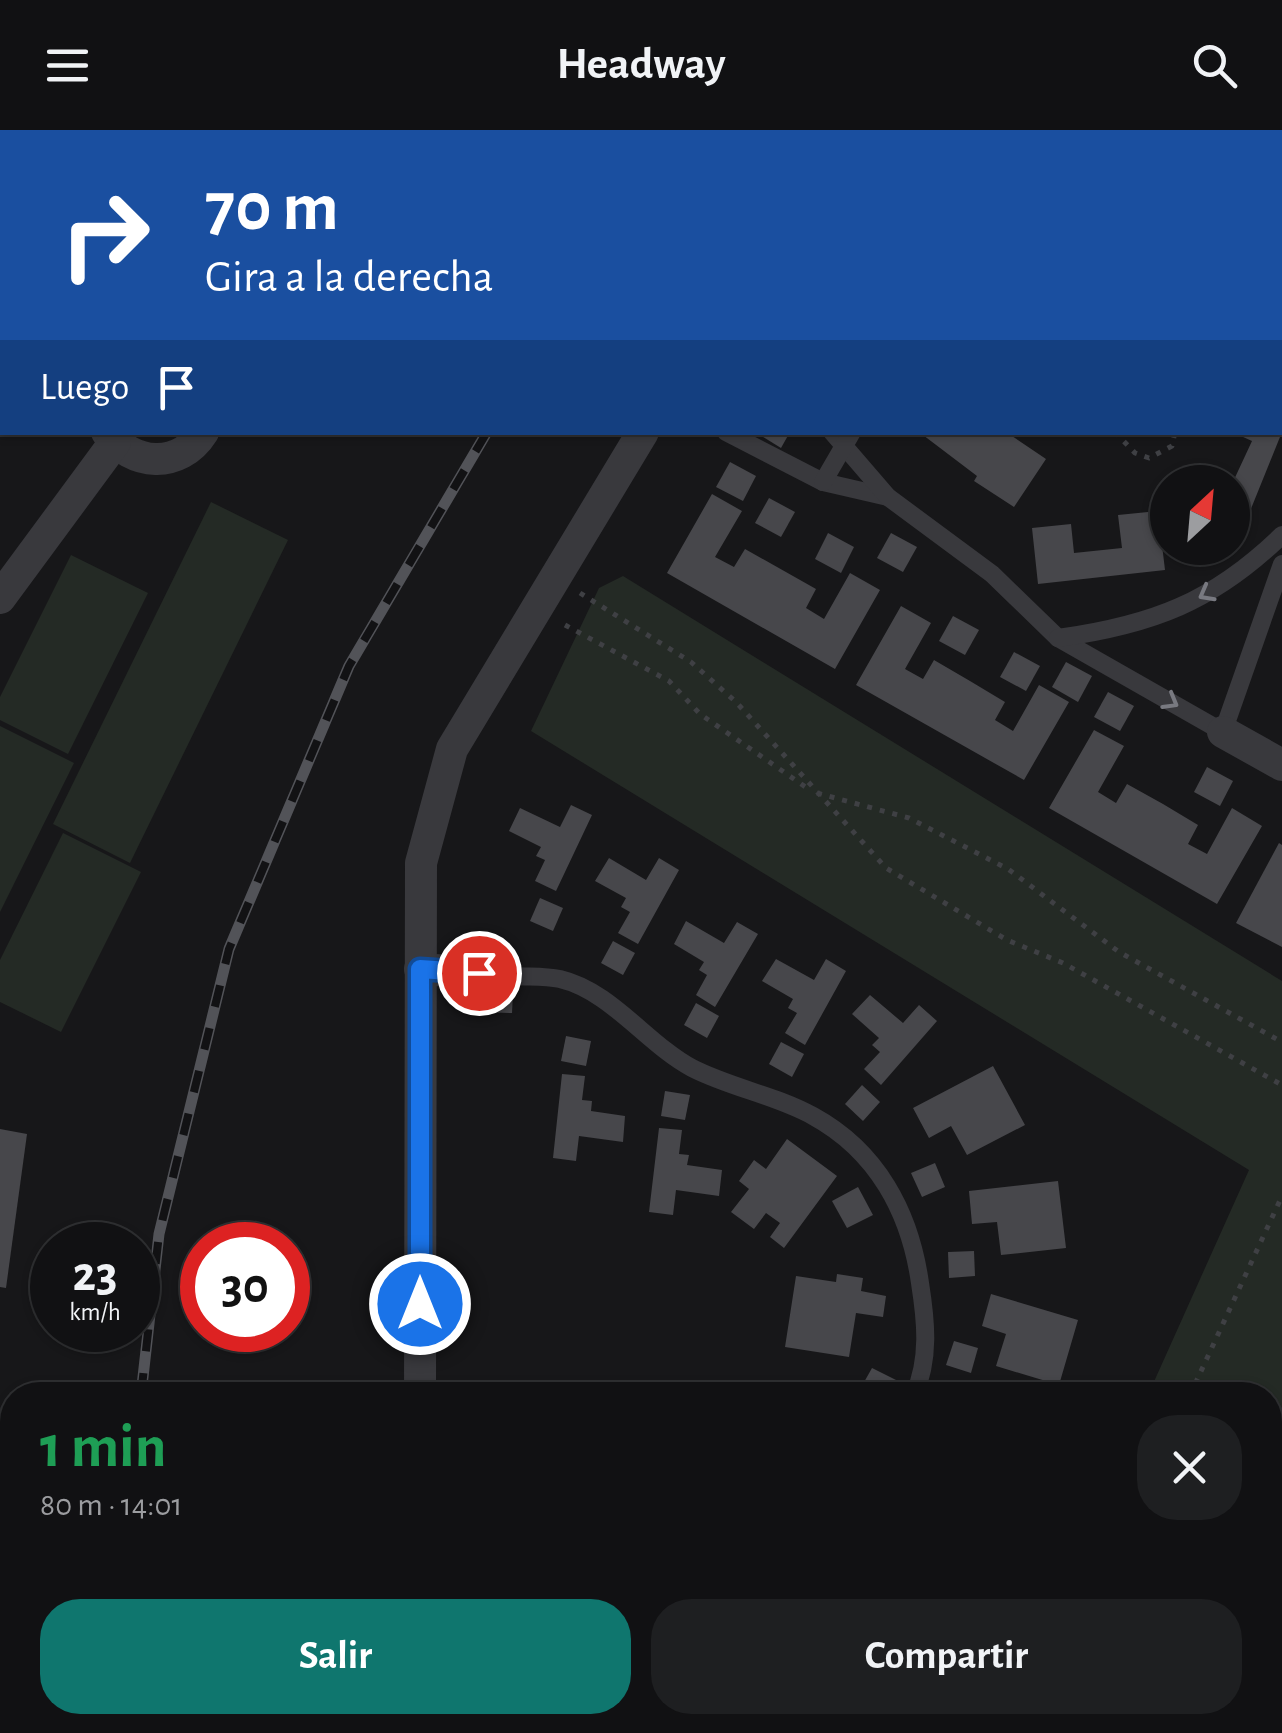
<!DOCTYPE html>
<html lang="es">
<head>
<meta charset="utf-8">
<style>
  :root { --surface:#111113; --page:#1e1f21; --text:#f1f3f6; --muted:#9c9da0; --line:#303133; --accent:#0f766e }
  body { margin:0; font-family:"Alegreya Sans",sans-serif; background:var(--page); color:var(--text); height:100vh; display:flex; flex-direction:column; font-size:38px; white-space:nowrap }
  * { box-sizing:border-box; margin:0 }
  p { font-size:32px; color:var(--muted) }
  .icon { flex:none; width:55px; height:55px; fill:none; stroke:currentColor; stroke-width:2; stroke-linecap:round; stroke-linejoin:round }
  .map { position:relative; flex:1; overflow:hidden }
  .sheet { position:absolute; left:0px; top:1252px; width:1282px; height:352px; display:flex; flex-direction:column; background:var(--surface); border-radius:40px 40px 0 0; box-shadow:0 2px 8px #0004,0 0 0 2px var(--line) }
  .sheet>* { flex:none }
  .guide { position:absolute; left:0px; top:0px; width:1282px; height:305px; box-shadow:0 2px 8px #0004,0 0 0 2px var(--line); background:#1a4fa0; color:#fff; overflow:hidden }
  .needle { width:65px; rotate:26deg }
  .buttons { position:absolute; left:1150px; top:335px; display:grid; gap:20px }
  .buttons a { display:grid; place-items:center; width:100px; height:100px; border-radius:50%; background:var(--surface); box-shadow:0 2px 8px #0004,0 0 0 2px var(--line); font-size:50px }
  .speed { position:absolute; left:30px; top:1092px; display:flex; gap:20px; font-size:50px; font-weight:700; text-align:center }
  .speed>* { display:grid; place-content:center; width:130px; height:130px; border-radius:50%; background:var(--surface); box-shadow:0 2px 8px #0004,0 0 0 2px var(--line); line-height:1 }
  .speed small { font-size:25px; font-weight:400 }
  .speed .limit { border:15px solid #d22; background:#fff; color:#111 }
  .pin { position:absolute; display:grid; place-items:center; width:85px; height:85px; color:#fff; margin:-42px; border:5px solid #fff; border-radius:50%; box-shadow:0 2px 10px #0007 }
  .me { position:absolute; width:110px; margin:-55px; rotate:0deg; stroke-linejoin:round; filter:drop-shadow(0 0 8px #0008) }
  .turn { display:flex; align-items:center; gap:35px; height:210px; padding:0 40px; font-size:45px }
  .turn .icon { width:130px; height:130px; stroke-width:2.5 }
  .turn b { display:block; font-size:70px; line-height:85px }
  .then { display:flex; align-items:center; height:95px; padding:0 40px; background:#0003; gap:20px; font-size:38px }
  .round { display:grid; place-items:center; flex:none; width:105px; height:105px; border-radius:40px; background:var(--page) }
  .overview { display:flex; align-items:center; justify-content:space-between; height:170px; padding:0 40px }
  h1 { font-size:60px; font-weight:700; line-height:75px; color:#1e9e55 }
  .cta { display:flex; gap:20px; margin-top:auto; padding:20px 40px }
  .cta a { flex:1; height:115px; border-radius:40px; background:var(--accent); color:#fff; font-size:40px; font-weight:700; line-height:115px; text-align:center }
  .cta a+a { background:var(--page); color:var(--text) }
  header { display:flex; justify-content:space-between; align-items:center; height:130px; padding:0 40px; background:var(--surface); font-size:45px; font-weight:700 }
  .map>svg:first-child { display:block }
</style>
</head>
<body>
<header><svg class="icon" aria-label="menu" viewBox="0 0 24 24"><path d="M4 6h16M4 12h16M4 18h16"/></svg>Headway<svg class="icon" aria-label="search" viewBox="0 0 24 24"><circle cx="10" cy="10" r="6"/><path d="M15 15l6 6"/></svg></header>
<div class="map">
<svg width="1282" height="1603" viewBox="0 0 1282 1603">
  <rect width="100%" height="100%" fill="#171719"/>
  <g fill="#242a25">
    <polygon points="211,372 288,410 130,733 53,694"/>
    <polygon points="71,425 148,463 68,624 0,590 0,567"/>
    <polygon points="623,446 1282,851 1282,1603 1018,1603 1021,1592 1270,1592 1270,1265 1148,1265 1249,1040 531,601 599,458"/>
    <polygon points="0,596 74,633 0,782"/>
    <polygon points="63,703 141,742 61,902 0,872 0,830"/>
  </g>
  <polygon fill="#323840" points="1282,1277 1282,1603 1129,1603 1131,1593 1270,1592 1270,1299"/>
  <g fill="#47474b">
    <polygon points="755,302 790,302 781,318"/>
    <polygon points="919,302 1006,302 1046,329 1014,377 974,351 977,346"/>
    <polygon points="1232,302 1282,302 1242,401 1232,397 1232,354 1252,311"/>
    <polygon points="730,332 756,346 743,371 716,357"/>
    <polygon points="712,364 742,381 715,427 734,437 745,419 816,459 806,478 824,489 850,443 880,460 835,539 667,443"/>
    <polygon points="769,368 795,382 781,407 755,393"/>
    <polygon points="1158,381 1165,440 1038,454 1032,398 1071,394 1074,423 1122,418 1118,385"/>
    <polygon points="828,403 854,417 841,443 815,429"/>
    <polygon points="891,403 917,417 903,442 877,428"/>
    <polygon points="901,476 931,493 905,539 923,549 934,530 970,551 1005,572 995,590 1013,601 1039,555 1069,572 1024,650 856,555"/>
    <polygon points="953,486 979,500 965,525 939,511"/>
    <polygon points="1014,522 1040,536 1026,561 1000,547"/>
    <polygon points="1066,532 1092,546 1078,572 1052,557"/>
    <polygon points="1108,562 1134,576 1120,601 1094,587"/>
    <polygon points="1094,600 1124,616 1098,662 1116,673 1127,654 1163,674 1198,695 1188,714 1207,724 1232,678 1262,696 1217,774 1049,678"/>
    <polygon points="1207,637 1233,651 1220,676 1194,662"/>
    <polygon points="571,675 592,685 556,761 535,751 545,730 536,726 541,717 509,701 520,678 560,697"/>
    <polygon points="1279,713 1282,715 1282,817 1236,793"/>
    <polygon points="609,728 646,750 659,728 679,740 638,814 618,803 630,782 621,777 626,768 595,751"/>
    <polygon points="540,768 563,778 553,801 530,791"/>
    <polygon points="686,791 724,813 737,792 758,804 715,877 696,865 707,845 699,840 704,832 674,814"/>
    <polygon points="613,811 635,823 623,845 601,833"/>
    <polygon points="480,821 515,822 512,883 477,882"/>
    <polygon points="776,829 814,850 826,829 846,841 805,915 785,903 797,883 788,878 793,869 762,851"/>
    <polygon points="870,865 903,893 919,875 937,891 881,955 864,939 880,922 872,915 879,908 852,884"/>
    <polygon points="696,873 719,886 707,908 684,895"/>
    <polygon points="566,906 591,911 586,936 561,931"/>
    <polygon points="781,912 804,924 792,947 769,934"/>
    <polygon points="993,936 1025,995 967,1025 951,996 929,1008 913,978"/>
    <polygon points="562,944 585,946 582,970 592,971 591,981 625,986 623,1012 579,1006 576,1031 553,1028"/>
    <polygon points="862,955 880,972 863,991 845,974"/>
    <polygon points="665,961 690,965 685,990 661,986"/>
    <polygon points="659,998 682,1000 679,1024 689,1025 687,1035 722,1040 719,1066 676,1060 673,1085 649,1082"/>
    <polygon points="0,999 27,1004 6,1158 0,1157"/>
    <polygon points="787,1009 837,1046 784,1118 770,1107 780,1093 766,1083 754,1099 731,1082 749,1059 739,1051 754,1030 766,1039"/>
    <polygon points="935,1033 945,1057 922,1067 911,1043"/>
    <polygon points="1058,1051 1066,1118 1001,1125 997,1092 972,1094 969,1061"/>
    <polygon points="858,1057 873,1085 847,1098 832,1071"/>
    <polygon points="974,1121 975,1146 949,1148 948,1122"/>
    <polygon points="837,1144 863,1148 861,1161 886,1166 883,1187 856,1183 849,1227 785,1217 796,1146 836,1152"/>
    <polygon points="991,1164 1078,1190 1059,1255 996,1236 1006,1204 982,1196"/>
    <polygon points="954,1211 978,1218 971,1243 946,1235"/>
    <polygon points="872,1238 900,1252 893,1265 858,1263"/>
  </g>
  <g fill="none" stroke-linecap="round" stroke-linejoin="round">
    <g stroke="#3f4044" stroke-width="5" stroke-dasharray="5 8" stroke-linecap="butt">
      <polyline points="1115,302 1135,323 1149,328 1172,316 1175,302"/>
      <polyline points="580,463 691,532 736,572 886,738 1007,810 1063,833 1282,955"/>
      <polyline points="565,495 669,551 700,584 807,658"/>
      <polyline points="817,663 909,688 1008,739 1119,822 1282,912"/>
      <polyline points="1190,1265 1282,1066"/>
      <polyline points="1046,1603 1048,1592"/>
    </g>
    <g stroke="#39393d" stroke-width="18">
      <polyline points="204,0 206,2"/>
      <polyline points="1082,0 1082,2"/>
      <polyline points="1194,0 1194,2"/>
      <polyline points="1280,64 1282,64"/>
      <polyline points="726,302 823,352 888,367"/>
      <polyline points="832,302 888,367 992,444 1058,508 1223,602 1282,434"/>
      <polyline points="823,352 852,302"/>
      <path d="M 1058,508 C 1152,495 1213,472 1282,405"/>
      <path d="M 514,846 C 529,847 545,846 560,849 C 611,861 647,914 692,938 C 731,958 775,965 813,986 C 877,1021 910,1082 920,1153 C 926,1191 930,1229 914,1265"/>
      <polyline points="571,1603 575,1592"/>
    </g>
    <g stroke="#39393d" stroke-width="32">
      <polyline points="461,2 464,0"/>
      <polyline points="829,2 831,0"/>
      <polyline points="0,13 2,16"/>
      <polyline points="0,172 2,175"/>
      <path d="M 107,302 C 132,336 179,340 203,302"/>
      <polyline points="0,468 115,312"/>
      <polyline points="1223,602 1282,635"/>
      <polyline points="420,839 479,843"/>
      <polyline points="420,1265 421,733 452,619 643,302"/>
      <polyline points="0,1520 12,1522"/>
    </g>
    <g stroke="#525358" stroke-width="11">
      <g id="rail">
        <polyline points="672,2 674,0"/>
        <polyline points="141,1265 159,1104 229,819 349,536 487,302"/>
        <polyline points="114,1603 115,1592"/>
      </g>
    </g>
    <use href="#rail" stroke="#121214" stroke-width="8" stroke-dasharray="22" stroke-linecap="butt"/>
  </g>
  <defs><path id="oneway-chevron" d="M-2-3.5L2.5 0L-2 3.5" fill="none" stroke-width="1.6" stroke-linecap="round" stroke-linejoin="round" transform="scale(2.5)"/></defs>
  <g stroke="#787980">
    <use href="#oneway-chevron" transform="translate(1206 464) rotate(151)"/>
    <use href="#oneway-chevron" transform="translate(1171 572) rotate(30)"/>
  </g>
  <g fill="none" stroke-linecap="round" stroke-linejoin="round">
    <g stroke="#114b97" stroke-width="25">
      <polyline id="route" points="420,1174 420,839 479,843"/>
    </g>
    <use href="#route" stroke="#1a73e8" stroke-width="18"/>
  </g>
</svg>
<div class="buttons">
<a><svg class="needle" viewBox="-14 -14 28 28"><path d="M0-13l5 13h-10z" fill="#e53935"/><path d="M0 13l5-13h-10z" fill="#9c9da0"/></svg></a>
</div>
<div class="speed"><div>23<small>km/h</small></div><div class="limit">30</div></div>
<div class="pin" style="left:479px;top:843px;background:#d93025"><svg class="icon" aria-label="arrive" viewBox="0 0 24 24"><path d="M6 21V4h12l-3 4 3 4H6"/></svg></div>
<svg class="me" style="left:420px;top:1174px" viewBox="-20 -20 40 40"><circle r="17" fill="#1a73e8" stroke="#fff" stroke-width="3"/><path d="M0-11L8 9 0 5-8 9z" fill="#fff"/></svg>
<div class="guide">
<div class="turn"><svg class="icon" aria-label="right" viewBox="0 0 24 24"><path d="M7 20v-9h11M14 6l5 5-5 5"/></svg><div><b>70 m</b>Gira a la derecha</div></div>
<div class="then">Luego<svg class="icon" aria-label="arrive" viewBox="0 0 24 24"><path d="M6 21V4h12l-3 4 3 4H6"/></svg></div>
</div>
<section class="sheet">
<div class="overview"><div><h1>1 min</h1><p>80 m · 14:01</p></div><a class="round"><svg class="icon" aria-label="close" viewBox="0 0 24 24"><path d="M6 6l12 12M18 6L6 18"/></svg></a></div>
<div class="cta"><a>Salir</a><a>Compartir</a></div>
</section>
</div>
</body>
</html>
